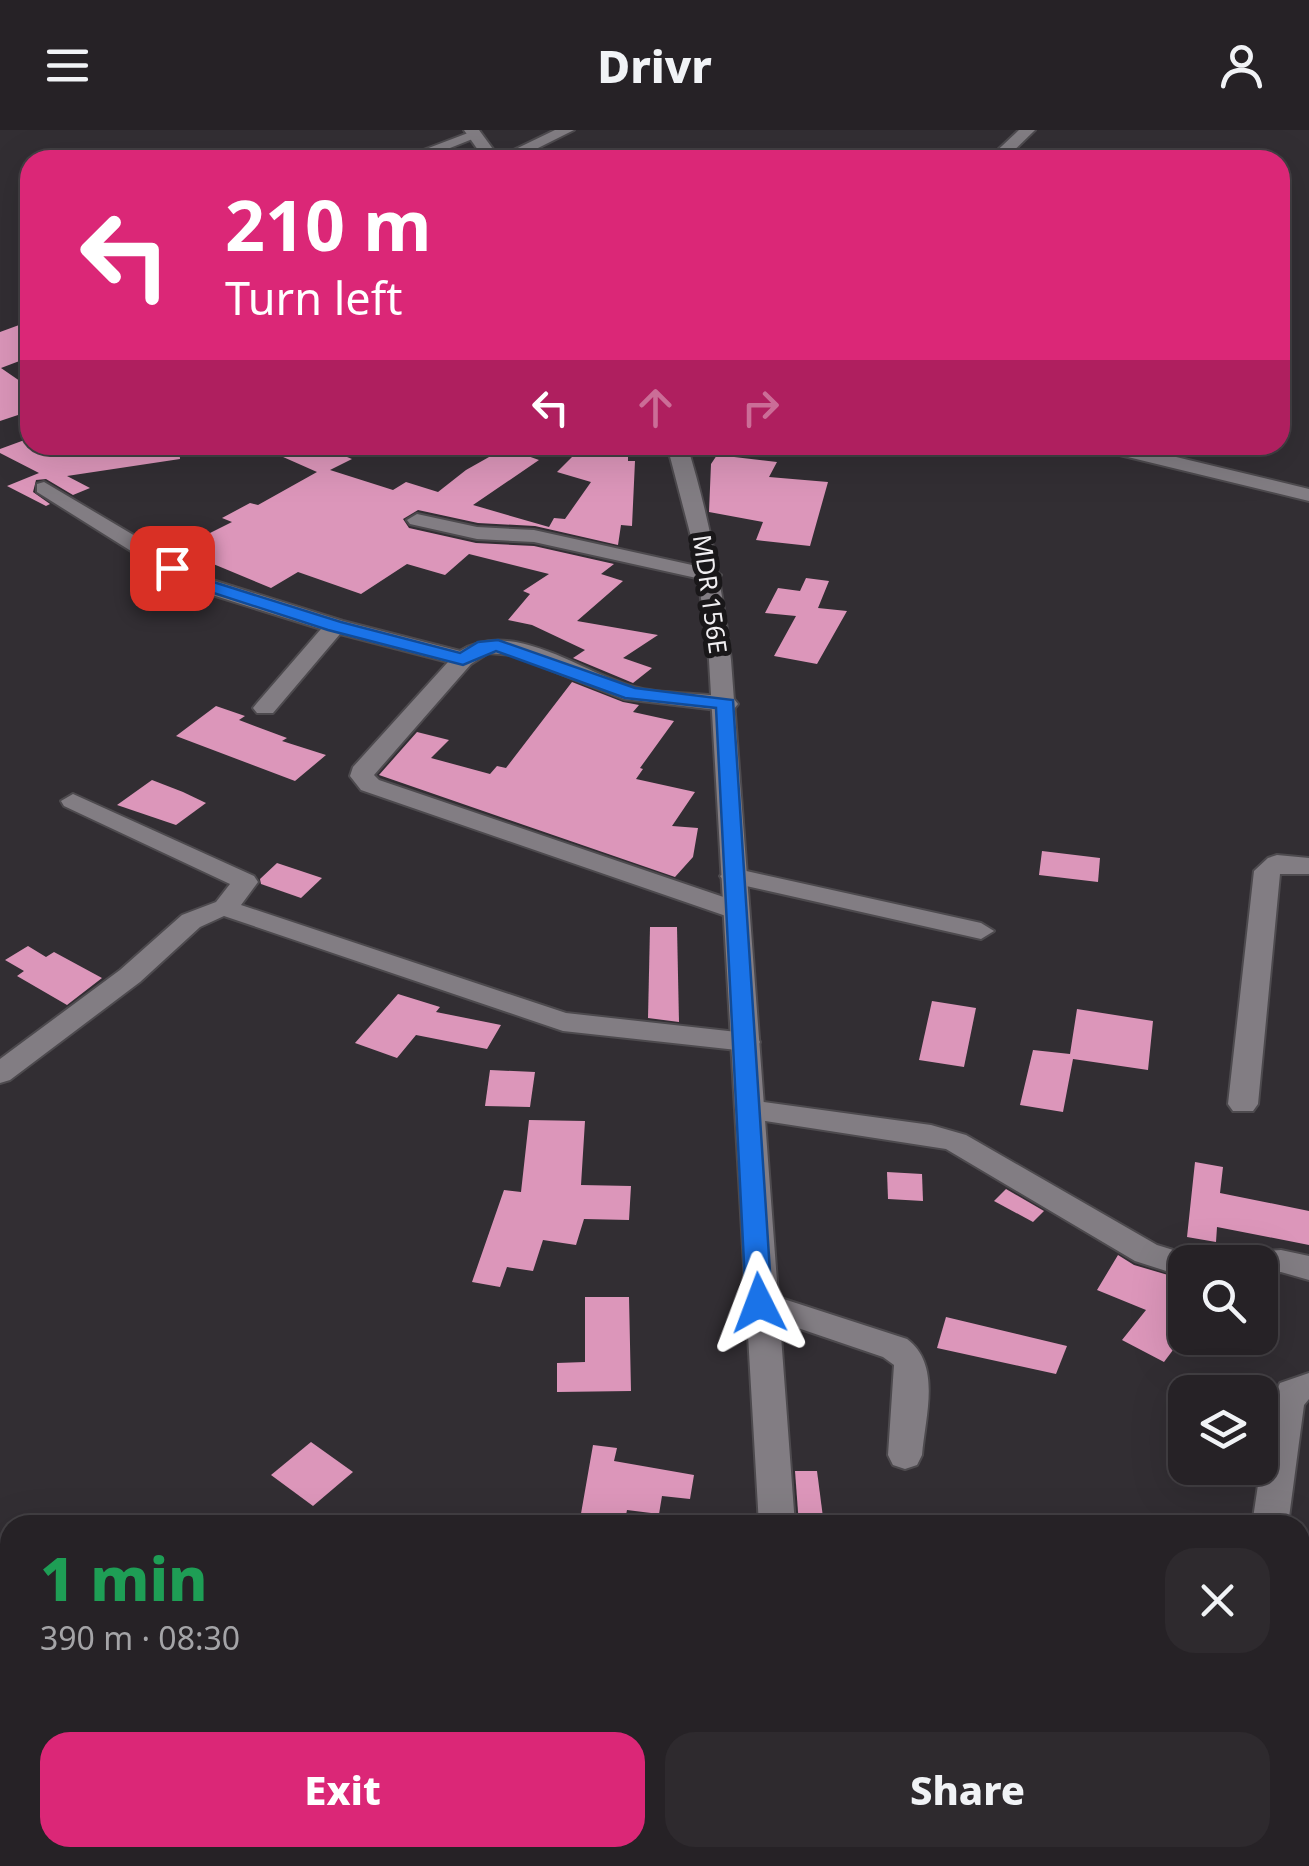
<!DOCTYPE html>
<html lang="en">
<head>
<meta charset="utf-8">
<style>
  :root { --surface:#262226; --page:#2e2a2e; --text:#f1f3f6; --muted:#a4a4a7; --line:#423f43; --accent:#db2777 }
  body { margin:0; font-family:"Noto Sans",sans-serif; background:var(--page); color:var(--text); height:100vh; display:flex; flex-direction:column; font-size:38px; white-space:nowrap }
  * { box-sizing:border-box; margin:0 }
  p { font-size:32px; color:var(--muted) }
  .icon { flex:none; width:55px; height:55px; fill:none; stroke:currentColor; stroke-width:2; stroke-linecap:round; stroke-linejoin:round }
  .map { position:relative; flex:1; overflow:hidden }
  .drawer { position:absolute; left:0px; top:1385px; width:1310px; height:352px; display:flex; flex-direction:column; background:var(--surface); border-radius:30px 30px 0 0; box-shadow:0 10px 40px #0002,0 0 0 2px var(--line) }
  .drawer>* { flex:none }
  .top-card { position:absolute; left:20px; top:20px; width:1270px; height:305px; border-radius:30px; box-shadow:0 10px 40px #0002,0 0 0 2px var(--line); background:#db2777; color:#fff; overflow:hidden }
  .tools { position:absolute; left:1168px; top:1115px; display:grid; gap:20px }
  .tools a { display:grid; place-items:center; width:110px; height:110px; border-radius:20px; background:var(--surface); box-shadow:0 10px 40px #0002,0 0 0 2px var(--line); font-size:50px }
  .pin { position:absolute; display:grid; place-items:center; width:85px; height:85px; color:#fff; margin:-42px; border-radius:20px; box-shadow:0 5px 15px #0006 }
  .me { position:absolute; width:110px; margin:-55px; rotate:357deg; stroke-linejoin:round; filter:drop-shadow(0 0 8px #0008) }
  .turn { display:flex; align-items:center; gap:35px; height:210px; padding:0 40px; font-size:45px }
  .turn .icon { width:130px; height:130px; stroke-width:2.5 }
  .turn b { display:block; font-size:70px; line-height:85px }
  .lanes { display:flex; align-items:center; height:95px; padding:0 40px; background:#0003; justify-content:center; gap:50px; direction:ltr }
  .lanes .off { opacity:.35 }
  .round { display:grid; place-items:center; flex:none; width:105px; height:105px; border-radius:30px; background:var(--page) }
  .summary { display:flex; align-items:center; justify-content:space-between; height:170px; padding:0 40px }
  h1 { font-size:60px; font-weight:800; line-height:75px; color:#1e9e55 }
  .action { display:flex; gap:20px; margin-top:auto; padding:20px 40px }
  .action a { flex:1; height:115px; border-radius:30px; background:var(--accent); color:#fff; font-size:40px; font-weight:800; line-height:115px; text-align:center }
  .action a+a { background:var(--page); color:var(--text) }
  header { display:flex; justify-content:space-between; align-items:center; height:130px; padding:0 40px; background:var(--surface); font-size:45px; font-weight:800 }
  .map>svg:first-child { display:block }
</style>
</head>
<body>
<header><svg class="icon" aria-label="menu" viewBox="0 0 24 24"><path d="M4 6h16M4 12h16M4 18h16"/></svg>Drivr<svg class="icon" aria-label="person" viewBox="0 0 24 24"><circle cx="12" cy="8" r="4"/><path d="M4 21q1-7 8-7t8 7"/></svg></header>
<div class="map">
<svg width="1309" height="1736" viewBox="0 0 1309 1736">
  <rect width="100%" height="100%" fill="#322e33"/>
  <g fill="#dc96ba">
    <polygon points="30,191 30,227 1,238 30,258 30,281 0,291 0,202"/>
    <polygon points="30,308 30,315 179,315 180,329 67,346 90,358 73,365 46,349 36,350 33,362 50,374 46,376 7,356 39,343 0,323 0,319"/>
    <polygon points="256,315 317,315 352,329 330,340 393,360 406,352 438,362 466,340 505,318 539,330 473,375 549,397 554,388 565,389 591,352 557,342 581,318 628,325 628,331 635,331 632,396 621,395 618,415 535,396 478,393 418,380 403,389 409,398 476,413 534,416 614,434 601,444 623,451 577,491 658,505 623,528 652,538 633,553 573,528 585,520 532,495 508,490 530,464 523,461 549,444 469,424 445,445 407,434 361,464 298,442 271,458 194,426 211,417 196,410 232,392 222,388 250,373 258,375 317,342"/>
    <polygon points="717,325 777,332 769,347 828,352 810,416 756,410 763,392 709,382 711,334"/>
    <polygon points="806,448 829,451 818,478 847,481 817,534 774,526 796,486 765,483 778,458 800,461"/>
    <polygon points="572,552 623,572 639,575 633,582 674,591 640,638 643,639 636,649 695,662 672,696 698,698 693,727 675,747 379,645 417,602 449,610 431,628 490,644 497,636 506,638"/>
    <polygon points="216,576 245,586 239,590 287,608 282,611 326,625 295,651 176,606"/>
    <polygon points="152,650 183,662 206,673 176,695 117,675"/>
    <polygon points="1042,721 1100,728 1098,752 1039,745"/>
    <polygon points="277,733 322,748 301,768 261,754 260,749"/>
    <polygon points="650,797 677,797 679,892 648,888"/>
    <polygon points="28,816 46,827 54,822 102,848 67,875 17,846 24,841 5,830"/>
    <polygon points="398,864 440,877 436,882 501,895 487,919 416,905 397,928 355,913"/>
    <polygon points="932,871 976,878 964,937 919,930"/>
    <polygon points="1077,879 1153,891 1148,940 1073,929 1063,982 1020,975 1033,920 1070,924"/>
    <polygon points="490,940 535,942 530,977 485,976"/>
    <polygon points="529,990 585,991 581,1055 631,1056 629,1090 584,1089 576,1115 543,1110 533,1141 507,1137 500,1157 472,1152 504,1060 521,1062"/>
    <polygon points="1195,1032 1223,1037 1220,1063 1309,1081 1309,1115 1217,1097 1216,1112 1187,1107"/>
    <polygon points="887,1042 922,1044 923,1071 888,1069"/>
    <polygon points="1006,1059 1044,1081 1033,1092 994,1071"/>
    <polygon points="1118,1125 1134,1135 1185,1150 1185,1204 1164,1232 1122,1210 1146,1180 1097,1160"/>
    <polygon points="585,1167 629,1167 631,1261 557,1262 557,1233 585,1232"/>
    <polygon points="946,1187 1067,1216 1056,1244 937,1218"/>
    <polygon points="311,1312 353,1342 313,1376 271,1345"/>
    <polygon points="593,1315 617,1318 614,1331 694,1345 690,1369 662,1366 659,1384 627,1380 624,1395 579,1395"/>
    <polygon points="795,1341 817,1341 824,1395 799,1395"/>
  </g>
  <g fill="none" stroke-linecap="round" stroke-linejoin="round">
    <g stroke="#4d4a4e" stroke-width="4">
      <g id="minor">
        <polygon points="555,0 574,0 514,30 493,30"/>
        <polygon points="1019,0 1035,0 1004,30 987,30"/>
        <polygon points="468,3 480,6 420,30 397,30"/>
        <polygon points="1092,315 1126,315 1309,359 1309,371 1095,319"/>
        <path d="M 44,352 L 206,448 L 343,491 L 460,521 C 514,488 580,542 634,557 C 666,566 702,561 734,569 L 738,574 L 734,579 L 726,581 L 624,569 L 513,525 L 488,523 L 471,534 L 374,645 L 379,650 L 744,774 L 748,780 L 735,788 L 726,786 L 361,660 L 350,646 L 353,637 L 448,532 L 340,504 L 273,583 L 257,583 L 253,578 L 257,573 L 321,499 L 190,458 L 37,362 L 37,354 Z"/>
        <polygon points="417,384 477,397 534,400 710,439 721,445 710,451 534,412 477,409 410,394 407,390"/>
        <polygon points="73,664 254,746 258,752 241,775 566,883 746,903 756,905 760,912 756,919 746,921 563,901 224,786 200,797 140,852 10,950 0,953 0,929 120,840 182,785 216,772 230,754 64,676 61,671"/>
        <polygon points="1277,725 1309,728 1309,744 1280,744 1258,974 1253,981 1233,981 1228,974 1254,741 1268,728"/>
        <polygon points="733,738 981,793 994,801 981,809 724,751 720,746"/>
        <polygon points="750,970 931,995 966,1005 1157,1115 1196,1127 1199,1132 1185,1132 1185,1147 1135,1131 946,1019 740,987 735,980 740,973"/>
        <polygon points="1281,1120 1309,1126 1309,1150 1281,1142 1260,1143 1260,1132 1223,1132 1228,1124"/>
        <path d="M 759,1161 L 907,1209 C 942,1235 925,1287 922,1325 L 917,1335 L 905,1339 L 893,1335 L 888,1325 L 894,1235 L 883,1227 L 748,1181 L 743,1173 L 748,1165 Z"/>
        <polygon points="1309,1243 1309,1269 1304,1275 1288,1395 1252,1395 1270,1275 1280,1253"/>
      </g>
    </g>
    <g stroke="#4d4a4e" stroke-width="4">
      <g id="secondary">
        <polygon points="464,0 479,0 501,30 485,30"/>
        <path d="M 667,315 L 687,315 C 709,386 722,456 731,530 L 795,1395 L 759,1395 L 709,530 L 695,422 Z"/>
        <polygon points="884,1728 927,1728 931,1736 888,1736"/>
      </g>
    </g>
    <use href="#minor" fill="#827d83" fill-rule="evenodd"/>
    <use href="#secondary" fill="#827d83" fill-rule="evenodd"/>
  </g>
  <polygon fill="#1a73e8" stroke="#114b97" stroke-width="2.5" points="172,432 204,449 341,492 460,523 478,512 498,510 635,558 733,570 772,1173 768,1180 750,1180 746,1173 716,578 625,568 496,521 463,535 328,500 192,456 166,441 166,434"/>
  <g text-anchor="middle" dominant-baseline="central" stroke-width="10" stroke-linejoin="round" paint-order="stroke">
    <g font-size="25" fill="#f0eef1" stroke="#191719">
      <text transform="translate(711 464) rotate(82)">MDR 156E</text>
    </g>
  </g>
</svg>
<div class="tools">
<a><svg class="icon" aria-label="search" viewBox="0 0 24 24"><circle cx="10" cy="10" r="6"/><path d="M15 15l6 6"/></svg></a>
<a><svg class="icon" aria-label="layers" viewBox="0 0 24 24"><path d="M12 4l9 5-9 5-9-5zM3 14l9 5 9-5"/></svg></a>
</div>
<div class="pin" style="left:172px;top:438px;background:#d93025"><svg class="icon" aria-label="arrive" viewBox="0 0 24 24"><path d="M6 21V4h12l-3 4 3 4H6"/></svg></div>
<svg class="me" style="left:759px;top:1173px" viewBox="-20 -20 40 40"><path d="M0-17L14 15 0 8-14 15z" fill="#1a73e8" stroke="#fff" stroke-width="4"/></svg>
<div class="top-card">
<div class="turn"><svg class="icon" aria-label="left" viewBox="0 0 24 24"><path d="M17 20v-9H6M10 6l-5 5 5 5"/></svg><div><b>210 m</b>Turn left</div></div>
<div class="lanes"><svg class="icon" aria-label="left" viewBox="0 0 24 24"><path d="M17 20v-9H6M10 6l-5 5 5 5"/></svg><svg class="icon off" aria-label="ahead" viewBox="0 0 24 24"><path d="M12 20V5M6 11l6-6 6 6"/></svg><svg class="icon off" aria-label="right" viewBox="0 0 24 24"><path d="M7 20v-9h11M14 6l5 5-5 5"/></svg></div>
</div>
<section class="drawer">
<div class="summary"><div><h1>1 min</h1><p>390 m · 08:30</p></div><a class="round"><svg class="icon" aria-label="close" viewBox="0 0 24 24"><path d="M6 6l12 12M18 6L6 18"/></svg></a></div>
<div class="action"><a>Exit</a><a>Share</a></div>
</section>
</div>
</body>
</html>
